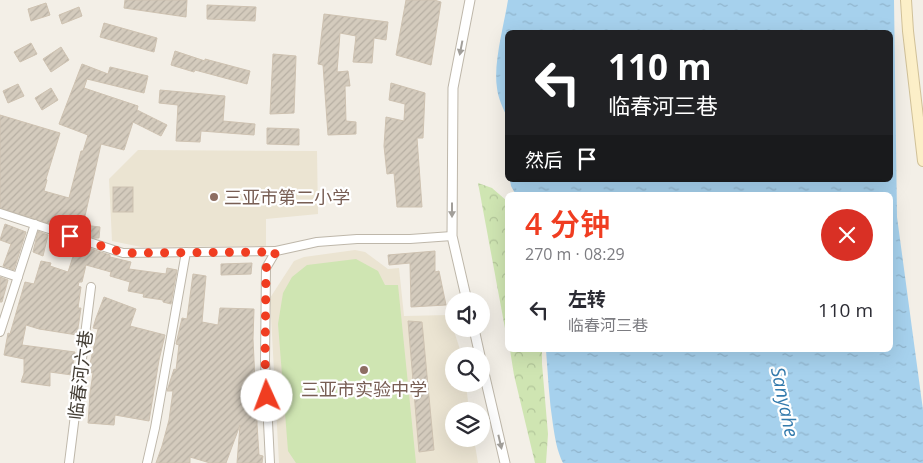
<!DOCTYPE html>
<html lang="zh">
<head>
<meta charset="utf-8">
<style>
  :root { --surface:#fff; --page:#f2f2f3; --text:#2b2b33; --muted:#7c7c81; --accent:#f03d21 }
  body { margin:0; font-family:"Open Sans","Noto Sans SC",sans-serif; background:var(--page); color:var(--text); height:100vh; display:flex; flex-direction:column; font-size:19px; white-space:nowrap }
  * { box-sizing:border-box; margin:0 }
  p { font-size:16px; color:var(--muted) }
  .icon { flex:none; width:28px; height:28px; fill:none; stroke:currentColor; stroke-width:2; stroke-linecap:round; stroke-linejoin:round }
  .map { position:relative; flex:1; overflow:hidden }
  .details { position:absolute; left:505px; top:192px; width:388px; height:160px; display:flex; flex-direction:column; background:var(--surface); border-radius:8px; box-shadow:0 5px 20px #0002 }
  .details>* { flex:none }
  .guide { position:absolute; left:505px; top:30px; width:388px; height:152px; border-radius:8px; box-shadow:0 5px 20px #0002; background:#202124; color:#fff; overflow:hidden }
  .controls { position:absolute; left:445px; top:292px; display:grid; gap:10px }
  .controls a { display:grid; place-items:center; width:45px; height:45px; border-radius:50%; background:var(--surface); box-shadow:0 5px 20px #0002; font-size:25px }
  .pin { position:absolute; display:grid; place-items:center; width:42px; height:42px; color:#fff; margin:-21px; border-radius:10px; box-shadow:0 2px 8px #0006 }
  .me { position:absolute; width:55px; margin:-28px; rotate:358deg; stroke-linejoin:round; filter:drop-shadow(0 0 4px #0008) }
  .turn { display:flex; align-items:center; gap:18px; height:105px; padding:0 20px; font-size:22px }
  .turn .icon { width:65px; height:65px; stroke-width:2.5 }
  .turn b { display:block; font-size:35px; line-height:42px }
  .then { display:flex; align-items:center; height:48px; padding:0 20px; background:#0003; gap:10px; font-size:19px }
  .round { display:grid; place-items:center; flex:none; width:52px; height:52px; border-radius:26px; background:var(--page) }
  .headline { display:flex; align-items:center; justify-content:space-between; height:85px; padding:0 20px }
  h1 { font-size:30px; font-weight:600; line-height:38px; color:var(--accent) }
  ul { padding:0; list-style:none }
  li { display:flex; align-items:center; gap:15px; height:65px; padding:0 20px }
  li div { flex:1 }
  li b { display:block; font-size:19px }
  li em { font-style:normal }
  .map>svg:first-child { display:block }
</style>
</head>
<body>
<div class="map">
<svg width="923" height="463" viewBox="0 0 923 463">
  <defs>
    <pattern id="forest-crowns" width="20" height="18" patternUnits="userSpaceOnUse" patternTransform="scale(1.25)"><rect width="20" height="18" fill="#cfe5b2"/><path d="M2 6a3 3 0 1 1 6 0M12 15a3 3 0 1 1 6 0" fill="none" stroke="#b3c69a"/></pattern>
    <pattern id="water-ripples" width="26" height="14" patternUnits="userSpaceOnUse" patternTransform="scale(1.25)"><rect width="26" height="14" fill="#a6d1ed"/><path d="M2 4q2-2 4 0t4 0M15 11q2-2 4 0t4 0" fill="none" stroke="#90b4cc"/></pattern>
    <pattern id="building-hatch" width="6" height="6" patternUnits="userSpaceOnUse" patternTransform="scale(1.25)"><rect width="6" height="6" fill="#d4cbbd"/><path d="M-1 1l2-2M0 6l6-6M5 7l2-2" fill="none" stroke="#b7afa3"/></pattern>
  </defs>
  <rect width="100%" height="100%" fill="#f3efe7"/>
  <g fill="#ebe4d2">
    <polygon points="138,150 317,151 318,214 266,219 266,246 141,247 112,241 109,179"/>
    <polygon points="355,250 365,252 388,269 399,268 404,316 449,315 462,356 454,356 454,384 466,384 469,411 454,411 454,439 474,439 478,463 279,463 270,298 294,261 304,257"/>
  </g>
  <g fill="url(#forest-crowns)">
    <polygon points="478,183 492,188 507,201 507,339"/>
    <polygon points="510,350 542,350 542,364 548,434 546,463 535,463 514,375"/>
  </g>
  <polygon fill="#cfe5b2" points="356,259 378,271 385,285 398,285 416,463 296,463 288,451 278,324 283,293 292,277 307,265"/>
  <path fill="url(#water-ripples)" d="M 508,0 L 894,0 L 897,217 L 923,410 L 923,463 L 563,463 C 557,451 555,438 553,425 C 549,400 548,375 546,350 L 890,350 L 890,195 L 516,195 L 511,186 L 510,180 L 890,180 L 890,32 L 508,32 L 507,117 C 503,108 498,98 497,88 C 493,64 504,25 508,0 Z"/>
  <g fill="url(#building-hatch)" stroke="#cec2b1">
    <polygon points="125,0 187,0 186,17 124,8"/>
    <polygon points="406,0 434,0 441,2 431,65 396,55"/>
    <polygon points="46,3 50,15 31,21 28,9"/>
    <polygon points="207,5 256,7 255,21 207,19"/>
    <polygon points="79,7 82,16 62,24 59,15"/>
    <polygon points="324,14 388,22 386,40 374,38 372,63 353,62 356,36 340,33 337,72 348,71 350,86 345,86 346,121 356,122 356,134 328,135 323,65 318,64"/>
    <polygon points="104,23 157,38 154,52 100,37"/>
    <polygon points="31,43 37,54 20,62 14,52"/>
    <polygon points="61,47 69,60 51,72 43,59"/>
    <polygon points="175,51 205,61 205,59 250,71 247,84 195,70 194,72 171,65"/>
    <polygon points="273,54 296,56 294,113 270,114"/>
    <polygon points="82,64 108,74 110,67 148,76 144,93 87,79 84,88 138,106 137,110 167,125 161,136 133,122 124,150 101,144 83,225 100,227 99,238 94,238 0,208 0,115 60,133 46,179 47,180 44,191 69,198 81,151 83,151 88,135 59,124"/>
    <polygon points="391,83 425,93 423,138 417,138 422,207 397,207 394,173 387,174 384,146 386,117 404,121 405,104 389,100"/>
    <polygon points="18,84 24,96 8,103 3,91"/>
    <polygon points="51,88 58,100 42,110 35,98"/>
    <polygon points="160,90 225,96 223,121 255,124 254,135 201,131 200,142 176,141 178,105 159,103"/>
    <polygon points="267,128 299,129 299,145 267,144"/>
    <rect x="113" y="187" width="20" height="25"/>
    <polygon points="5,224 26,232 14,270 3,266 11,244 0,240"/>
    <polygon points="38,231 48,235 43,256 33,252"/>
    <polygon points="77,244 110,255 110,257 131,262 129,269 166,274 167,268 177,270 171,304 163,302 163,300 143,297 144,294 128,291 130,282 110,276 111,272 86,265 82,282 79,282 78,286 81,287 78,308 81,308 77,335 39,329 26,325 22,345 75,352 72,375 50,372 50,386 21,382 24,373 24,359 4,355 8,333 10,334 25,282 34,284 41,261 51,263 50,266 68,272"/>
    <polygon points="435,251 435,272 439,271 446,305 411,307 410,263 389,265 388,255"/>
    <polygon points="252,263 251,274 221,275 221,264"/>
    <polygon points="193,274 206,276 202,322 218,325 220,308 254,309 253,339 255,381 254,404 257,404 257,424 259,455 263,456 262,463 237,463 240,425 226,463 210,463 190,457 190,463 156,463 162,446 169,420 173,391 167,391 174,369 176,370 179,345 176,344 182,318 187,319"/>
    <polygon points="0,277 8,280 2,302 0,302"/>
    <polygon points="104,297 136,309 130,326 165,335 159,360 149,421 115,415 114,425 88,423 90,393 93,373 88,372 98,329 93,328 96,318"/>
    <polygon points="408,321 422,322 434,450 419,452"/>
  </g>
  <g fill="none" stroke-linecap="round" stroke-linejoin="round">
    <g stroke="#beb7aa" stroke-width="10">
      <g id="minor">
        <polyline points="0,213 123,253 276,251 266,268 265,361 270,463"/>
        <polyline points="276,251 317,242 357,239 410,239 452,236"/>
        <polyline points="0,271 18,277"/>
        <polyline points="0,332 35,224"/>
        <polyline points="69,463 91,287"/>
        <polyline points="147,463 155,428 186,252"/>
      </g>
    </g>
    <g stroke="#beb7aa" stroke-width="11">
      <g id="tertiary">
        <polyline points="467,301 452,236 453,88 470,0"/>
        <polyline points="474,329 480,356"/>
        <polyline points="481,360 505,463"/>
      </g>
    </g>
    <g stroke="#d1c198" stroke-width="12">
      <polyline id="secondary" points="906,0 908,31 923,161"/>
    </g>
    <use href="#minor" stroke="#fff" stroke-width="8"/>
    <use href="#tertiary" stroke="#fff" stroke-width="9"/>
    <use href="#secondary" stroke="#fcefc8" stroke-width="10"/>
  </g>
  <defs><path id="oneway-solid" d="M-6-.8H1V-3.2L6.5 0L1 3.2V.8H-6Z" transform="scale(1.25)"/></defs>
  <g fill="#a29f9a">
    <use href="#oneway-solid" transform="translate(461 48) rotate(101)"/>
    <use href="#oneway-solid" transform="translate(452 210) rotate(90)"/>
    <use href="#oneway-solid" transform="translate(500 442) rotate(77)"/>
  </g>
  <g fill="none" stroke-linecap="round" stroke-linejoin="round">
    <polyline stroke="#f03d21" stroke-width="9" stroke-dasharray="0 16.2" points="70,236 124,253 276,252 266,268 265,361 267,396"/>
  </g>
  <g fill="#8d6e63" stroke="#fff" stroke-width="2">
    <circle cx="214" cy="197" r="5"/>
    <circle cx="364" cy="370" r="5"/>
  </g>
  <g text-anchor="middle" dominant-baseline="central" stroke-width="4.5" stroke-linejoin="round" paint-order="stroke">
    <g font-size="18" fill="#785e54" stroke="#fff" text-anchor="start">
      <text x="224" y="197">三亚市第二小学</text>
      <text x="364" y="389" text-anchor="middle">三亚市实验中学</text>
    </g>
    <g font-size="18" fill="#453f36" stroke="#fff">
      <text transform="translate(80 375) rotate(-83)">临春河六巷</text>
    </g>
    <g font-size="19" font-style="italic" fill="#347bad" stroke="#fff">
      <text transform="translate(785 402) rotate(78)">Sanyahe</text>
    </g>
  </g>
</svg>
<div class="controls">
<a><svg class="icon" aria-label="sound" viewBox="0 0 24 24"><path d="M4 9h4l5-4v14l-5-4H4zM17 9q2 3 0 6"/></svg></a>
<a><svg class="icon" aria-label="search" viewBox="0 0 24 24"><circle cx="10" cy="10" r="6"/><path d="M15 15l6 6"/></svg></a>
<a><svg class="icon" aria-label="layers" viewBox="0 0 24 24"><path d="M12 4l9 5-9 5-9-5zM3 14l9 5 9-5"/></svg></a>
</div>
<div class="pin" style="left:70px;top:236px;background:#d93025"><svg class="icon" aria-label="arrive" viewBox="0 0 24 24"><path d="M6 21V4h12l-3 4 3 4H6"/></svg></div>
<svg class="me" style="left:267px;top:396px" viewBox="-20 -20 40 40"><circle r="19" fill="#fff"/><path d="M0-13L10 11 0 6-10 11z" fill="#f03d21"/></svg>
<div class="guide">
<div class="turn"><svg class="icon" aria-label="left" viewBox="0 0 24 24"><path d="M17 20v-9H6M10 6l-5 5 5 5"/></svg><div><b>110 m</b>临春河三巷</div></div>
<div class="then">然后<svg class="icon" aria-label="arrive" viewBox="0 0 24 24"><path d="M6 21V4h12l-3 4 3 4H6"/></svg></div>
</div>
<section class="details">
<div class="headline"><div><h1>4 分钟</h1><p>270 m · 08:29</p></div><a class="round" style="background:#d93025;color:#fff"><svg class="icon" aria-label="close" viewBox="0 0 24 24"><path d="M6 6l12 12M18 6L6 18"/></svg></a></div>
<ul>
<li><svg class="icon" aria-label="left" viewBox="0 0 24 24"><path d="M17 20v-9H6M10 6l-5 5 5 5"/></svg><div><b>左转</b><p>临春河三巷</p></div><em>110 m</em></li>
</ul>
</section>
</div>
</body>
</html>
